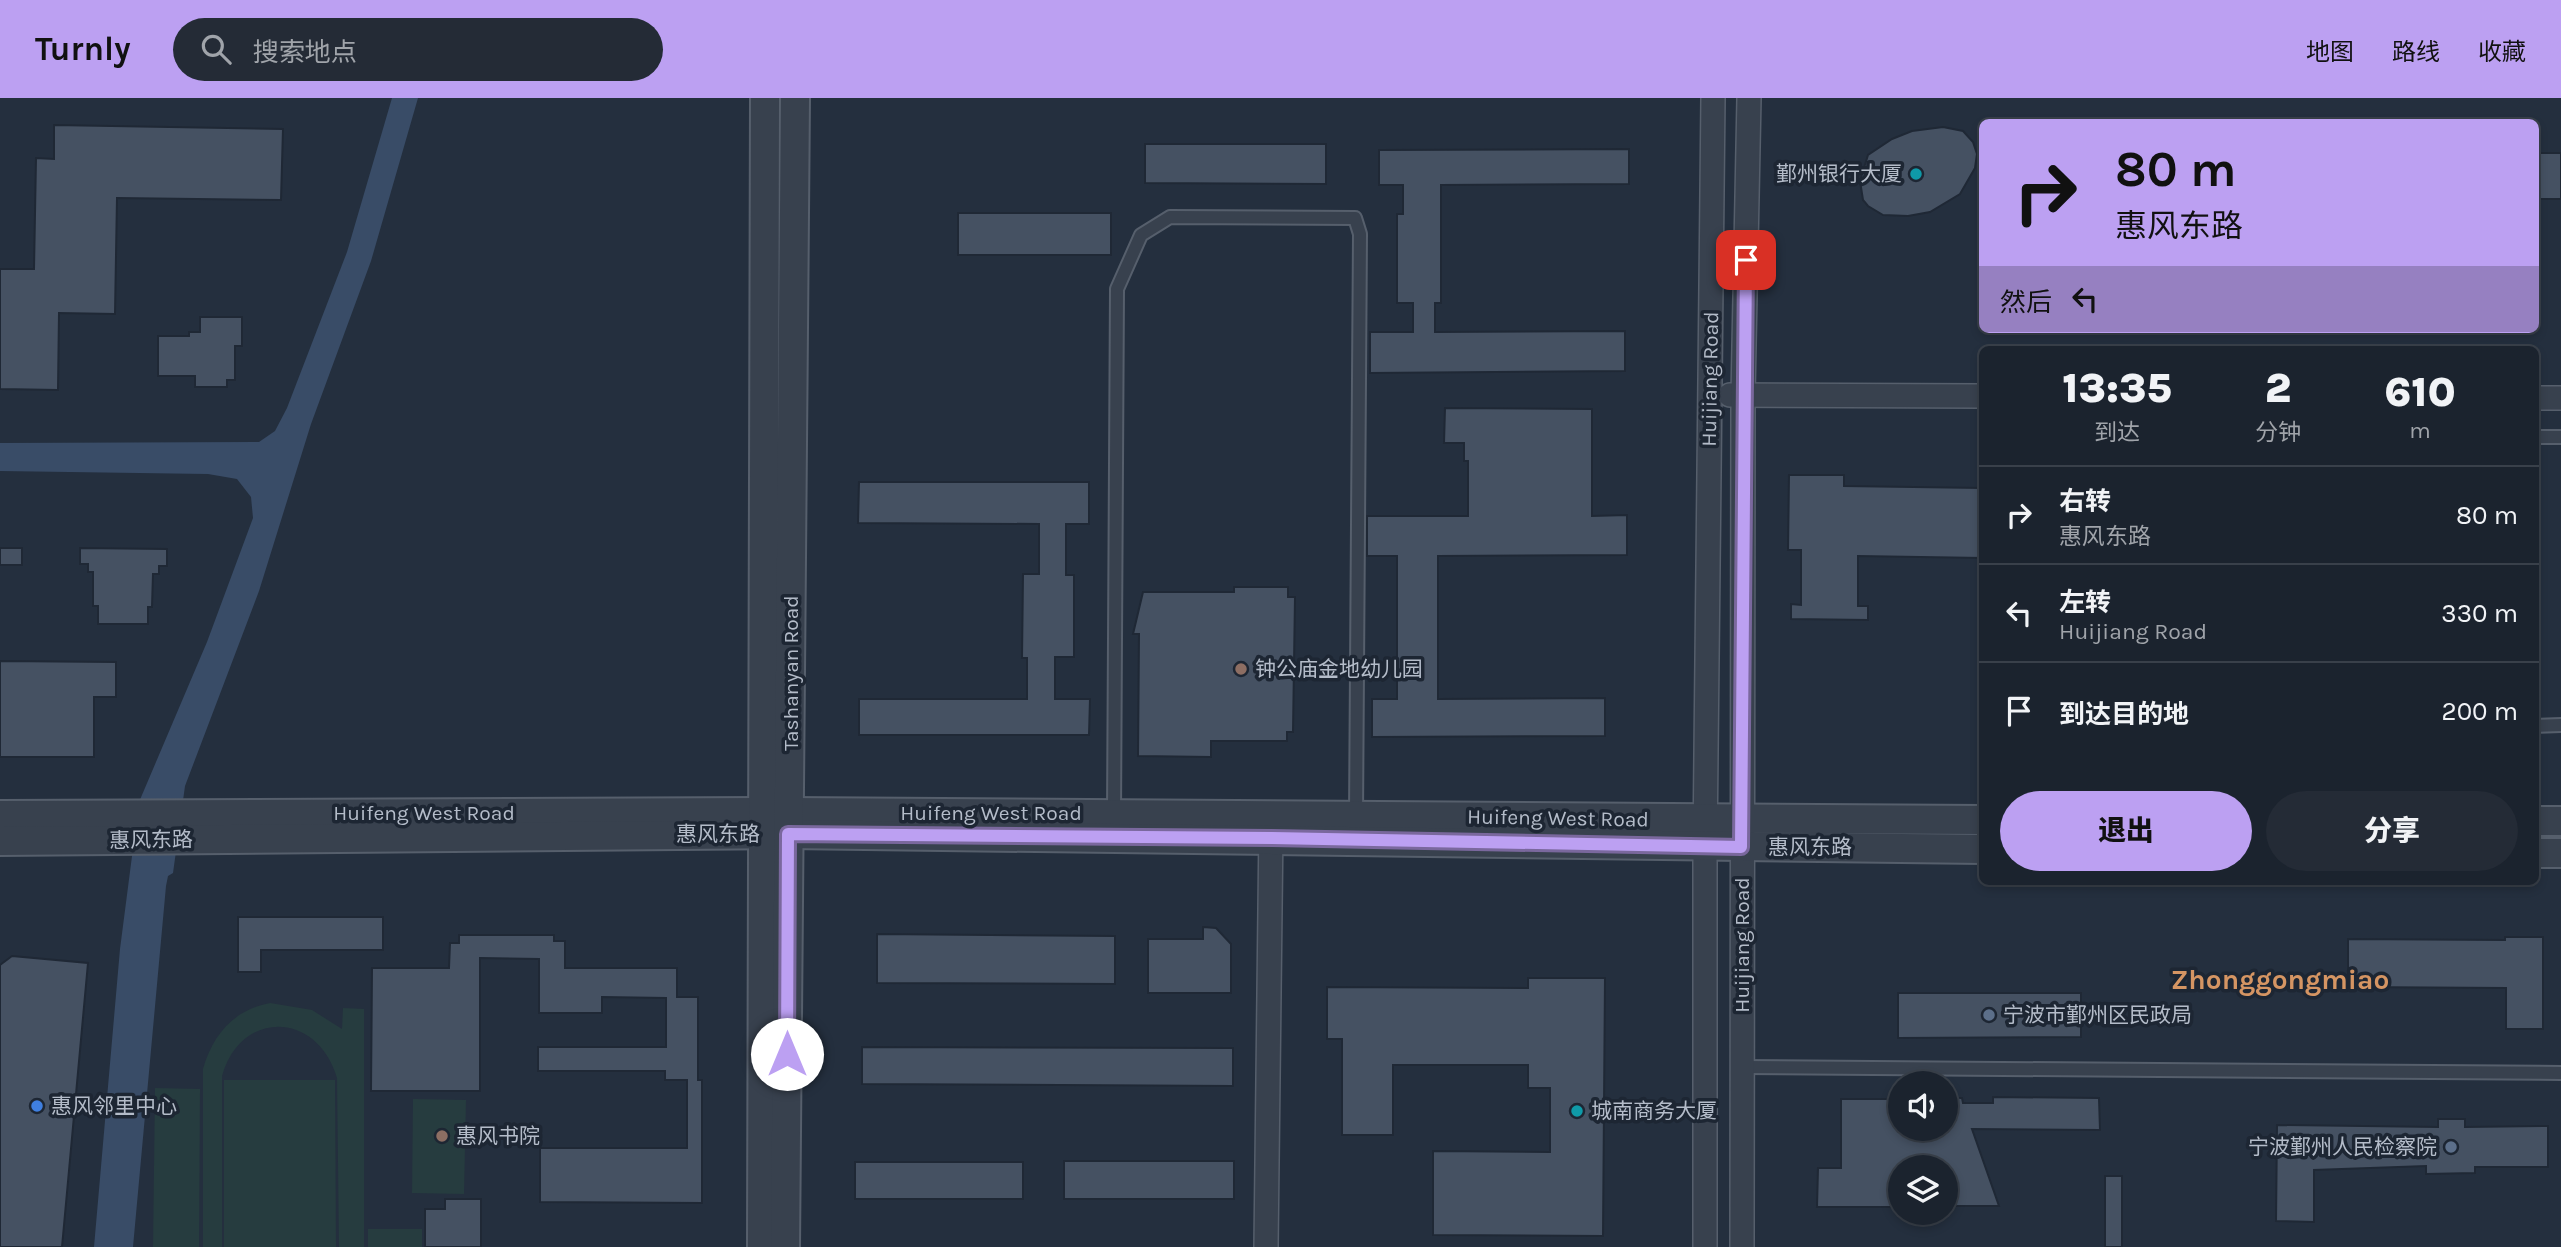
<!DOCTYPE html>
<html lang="zh">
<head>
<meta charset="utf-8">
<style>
  :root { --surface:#1b232e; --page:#242b36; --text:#f1f3f6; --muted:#a0a4aa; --line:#39404a; --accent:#bca0f2 }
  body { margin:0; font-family:Karla,"Noto Sans SC",sans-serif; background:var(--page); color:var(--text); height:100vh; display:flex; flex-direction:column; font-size:26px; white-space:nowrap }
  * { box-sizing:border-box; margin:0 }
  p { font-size:23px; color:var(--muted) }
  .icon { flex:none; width:38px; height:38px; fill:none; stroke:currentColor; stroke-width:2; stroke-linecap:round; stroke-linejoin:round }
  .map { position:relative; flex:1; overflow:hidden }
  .details { position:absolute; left:1979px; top:248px; width:560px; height:539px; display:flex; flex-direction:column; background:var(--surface); border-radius:10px; box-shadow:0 4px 10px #0003,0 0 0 2px var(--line) }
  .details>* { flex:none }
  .hud { position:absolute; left:1979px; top:21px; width:560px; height:214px; border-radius:10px; box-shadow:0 4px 10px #0003,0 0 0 2px var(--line); background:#bca0f2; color:#111; overflow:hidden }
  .controls { position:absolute; left:1888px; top:973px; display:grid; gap:14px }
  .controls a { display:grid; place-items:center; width:70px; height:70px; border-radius:50%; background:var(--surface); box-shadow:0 4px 10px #0003,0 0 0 2px var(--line); font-size:35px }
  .pin { position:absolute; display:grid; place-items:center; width:60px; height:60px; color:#fff; margin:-30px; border-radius:14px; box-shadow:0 4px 10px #0006 }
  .me { position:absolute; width:77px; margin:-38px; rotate:0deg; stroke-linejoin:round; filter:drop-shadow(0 0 5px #0008) }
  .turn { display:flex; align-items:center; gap:24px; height:147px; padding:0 21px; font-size:32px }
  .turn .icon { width:91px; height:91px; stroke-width:2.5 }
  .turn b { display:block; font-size:49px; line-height:60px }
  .then { display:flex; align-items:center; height:66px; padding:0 21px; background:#0003; gap:14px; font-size:26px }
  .eta { display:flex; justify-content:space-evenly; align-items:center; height:119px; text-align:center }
  .eta b { font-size:42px; font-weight:800; line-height:49px }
  .primary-button { display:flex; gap:14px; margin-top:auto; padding:14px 21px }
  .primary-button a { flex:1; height:80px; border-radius:42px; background:var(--accent); color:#111; font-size:28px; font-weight:800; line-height:80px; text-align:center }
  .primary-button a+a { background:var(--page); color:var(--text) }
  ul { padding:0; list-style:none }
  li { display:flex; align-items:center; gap:21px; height:98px; padding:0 21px; border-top:2px solid var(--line) }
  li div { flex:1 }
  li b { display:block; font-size:26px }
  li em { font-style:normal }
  header { display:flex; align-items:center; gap:42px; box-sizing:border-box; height:98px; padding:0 35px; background:var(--accent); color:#111 }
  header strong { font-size:33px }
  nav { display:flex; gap:38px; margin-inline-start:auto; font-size:24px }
  .search { width:490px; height:63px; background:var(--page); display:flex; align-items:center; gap:18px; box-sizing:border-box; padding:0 24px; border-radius:38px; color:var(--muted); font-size:26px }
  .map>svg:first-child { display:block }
</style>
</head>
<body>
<header>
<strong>Turnly</strong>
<div class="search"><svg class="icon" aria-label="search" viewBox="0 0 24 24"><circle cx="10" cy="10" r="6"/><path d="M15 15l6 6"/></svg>搜索地点</div>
<nav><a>地图</a><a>路线</a><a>收藏</a></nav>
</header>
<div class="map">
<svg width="2561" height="1149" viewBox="0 0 2561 1149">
  <rect width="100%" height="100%" fill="#242f3e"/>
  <g fill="#263c3f">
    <path d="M 270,905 L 312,912 L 342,931 L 343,910 L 364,911 L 364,1149 L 339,1149 L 337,980 C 317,912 240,912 222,978 L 222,1149 L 203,1149 L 203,971 C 213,936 234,912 270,905 Z"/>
    <polygon points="224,982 335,982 336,1149 224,1149"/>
    <polygon points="155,990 200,991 199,1149 153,1149"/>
    <polygon points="413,1001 466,1002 464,1096 412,1095"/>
    <rect x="368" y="1131" width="54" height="18"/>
  </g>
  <polygon fill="#394c67" points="392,0 418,0 371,163 311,326 259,493 185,688 173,775 168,778 166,788 133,1149 94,1149 120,851 139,704 207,544 253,420 251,399 237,381 208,376 0,373 0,345 259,344 275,333 287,310 347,154"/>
  <g fill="#455162" stroke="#1f2835" stroke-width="2">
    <polygon points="54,27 283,31 281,102 117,100 115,216 59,215 58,292 0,291 0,171 34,171 36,60 54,61"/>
    <polygon points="1943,29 1963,33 1973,44 1977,56 1975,70 1960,96 1930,114 1908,118 1883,117 1868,108 1863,102 1860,83 1868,57 1892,41 1912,33"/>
    <polygon points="1145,46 1326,46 1326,86 1145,85"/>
    <polygon points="1629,51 1629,86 1441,87 1441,205 1435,205 1435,234 1625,233 1625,273 1370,275 1370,234 1413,234 1413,205 1397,205 1397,116 1403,116 1403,87 1379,87 1379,52"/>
    <rect x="2536" y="55" width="25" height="46"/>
    <rect x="958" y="115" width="153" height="42"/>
    <polygon points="200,219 242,219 242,248 235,248 235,282 227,282 227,289 195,289 195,278 158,278 158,238 189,238 189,234 200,234"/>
    <polygon points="1445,310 1592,311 1592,418 1627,417 1627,457 1438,458 1438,601 1605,600 1605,638 1372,639 1372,601 1397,601 1397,458 1367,458 1367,418 1468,418 1468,363 1464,363 1464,345 1444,345"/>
    <polygon points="1789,377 1844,377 1844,388 1983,390 1983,460 1858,458 1858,508 1868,508 1868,522 1791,521 1791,506 1801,507 1801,452 1788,452"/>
    <polygon points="859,384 1089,384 1089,426 1066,426 1066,477 1074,477 1074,559 1055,559 1055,601 1090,601 1089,637 859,637 859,601 1027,601 1027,560 1022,560 1023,476 1039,476 1039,426 858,425"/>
    <rect x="0" y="450" width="22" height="17"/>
    <polygon points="80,450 167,451 167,468 159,468 159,476 153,476 152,509 148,509 148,526 98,526 98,508 93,508 93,474 88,474 88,466 80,466"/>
    <polygon points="1234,489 1288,489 1288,499 1295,499 1293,634 1287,634 1287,643 1211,643 1211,659 1138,658 1139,536 1133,536 1143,494 1234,494"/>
    <polygon points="0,563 116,564 116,599 94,599 94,659 0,659"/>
    <polygon points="238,819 383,819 383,852 261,852 261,874 238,874"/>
    <polygon points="1203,829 1216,830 1231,846 1231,895 1148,895 1148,841 1203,841"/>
    <polygon points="877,836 1115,838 1115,886 877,885"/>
    <polygon points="459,837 554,837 554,843 565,843 565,870 677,870 677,899 698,899 698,982 702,982 702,1105 540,1104 540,1050 687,1050 687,982 665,982 665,973 538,973 538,949 666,949 666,900 602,899 602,915 539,915 539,861 480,860 480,993 371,993 372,870 449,870 450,845 459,845"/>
    <polygon points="2505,839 2543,839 2543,931 2506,931 2506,890 2348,889 2348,841 2505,842"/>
    <polygon points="12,858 88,865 62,1149 0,1149 0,867"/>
    <polygon points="1528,880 1605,880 1603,1138 1433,1137 1433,1053 1550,1054 1550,990 1528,990 1528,967 1393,967 1393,1037 1342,1037 1342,941 1327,941 1327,889 1528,890"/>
    <polygon points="1898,895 2081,895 2081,939 1898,940"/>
    <polygon points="862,949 1233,950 1233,988 862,986"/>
    <polygon points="1993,999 2099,1000 2100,1032 1972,1031 1999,1108 1946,1108 1946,1069 1900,1069 1900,1109 1817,1109 1818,1070 1841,1070 1841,1001 1900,1001 1900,1031 1946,1031 1946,1000 1962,1000 1963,1005 1993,1005"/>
    <polygon points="2438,1021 2465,1021 2465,1029 2548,1028 2548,1069 2475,1069 2475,1075 2426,1076 2426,1068 2314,1072 2314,1124 2276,1123 2277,1027 2438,1029"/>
    <rect x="1064" y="1063" width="170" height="38"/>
    <rect x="855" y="1064" width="168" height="37"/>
    <rect x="2105" y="1078" width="17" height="71"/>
    <polygon points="445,1101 481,1101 481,1149 425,1149 425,1111 445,1111"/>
  </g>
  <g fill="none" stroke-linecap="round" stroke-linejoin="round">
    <g stroke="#565f6c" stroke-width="16">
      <g id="service">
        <polyline points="2536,339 2561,339"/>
        <polyline points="2536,628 2561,627"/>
        <polyline points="1114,717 1117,191 1141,137 1170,119 1355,120 1360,136 1356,718"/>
        <polyline points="1742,969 2561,975"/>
      </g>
    </g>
    <g stroke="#565f6c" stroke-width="26">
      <g id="minor">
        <polyline points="1730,297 1983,298"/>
        <polyline points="2536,300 2561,300"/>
        <polyline points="1266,1149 1271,727"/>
        <polyline points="1705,1149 1705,749 1713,0"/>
        <polyline points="1742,1149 1743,297 1749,0"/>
      </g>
    </g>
    <g stroke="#565f6c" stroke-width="32">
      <g id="tertiary">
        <polyline points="0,717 790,714 1983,722"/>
        <polyline points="2536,723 2561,723"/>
        <polyline points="0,743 788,736 1983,751"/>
        <polyline points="2536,755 2561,755"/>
        <polyline points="762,1149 765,0"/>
        <polyline points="785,1149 795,0"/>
      </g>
    </g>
    <use href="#service" stroke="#38414e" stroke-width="12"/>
    <use href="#minor" stroke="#38414e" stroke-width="23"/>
    <use href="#tertiary" stroke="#38414e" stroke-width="28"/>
  </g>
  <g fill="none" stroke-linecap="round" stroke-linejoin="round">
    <g stroke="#7a689d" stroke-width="18">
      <polyline id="route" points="787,956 788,736 1272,740 1741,749 1746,162"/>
    </g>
    <use href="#route" stroke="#bca0f2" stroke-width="12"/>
  </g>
  <g fill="#0f9aa8" stroke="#1d2633" stroke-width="2.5">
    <circle cx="1916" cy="76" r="7"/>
    <circle cx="1577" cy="1013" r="7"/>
  </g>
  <g fill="#8d6e63" stroke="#1d2633" stroke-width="2.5">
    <circle cx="1241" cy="571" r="7"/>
    <circle cx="442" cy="1038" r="7"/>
  </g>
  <g fill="#5c6f8a" stroke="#1d2633" stroke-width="2.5">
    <circle cx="1989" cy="917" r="7"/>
    <circle cx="2451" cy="1049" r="7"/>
  </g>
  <circle fill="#3f7fe0" stroke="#1d2633" stroke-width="2.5" cx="37" cy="1008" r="7"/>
  <g text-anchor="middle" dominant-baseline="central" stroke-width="7" stroke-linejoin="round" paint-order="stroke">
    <g font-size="21" fill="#b4bcc9" stroke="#1d2633" text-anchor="start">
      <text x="1902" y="76" text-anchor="end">鄞州银行大厦</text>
      <text x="1255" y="571">钟公庙金地幼儿园</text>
      <text x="2003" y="917">宁波市鄞州区民政局</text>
      <text x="51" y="1008">惠风邻里中心</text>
      <text x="1591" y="1013">城南商务大厦</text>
      <text x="456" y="1038">惠风书院</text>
      <text x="2437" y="1049" text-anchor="end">宁波鄞州人民检察院</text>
    </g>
    <g font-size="21" fill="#b4bcc9" stroke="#1d2633">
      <text transform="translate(1710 281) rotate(-89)">Huijiang Road</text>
      <text transform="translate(791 575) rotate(-90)">Tashanyan Road</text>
      <text x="424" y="715">Huifeng West Road</text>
      <text x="991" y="715">Huifeng West Road</text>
      <text transform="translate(1558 720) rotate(1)">Huifeng West Road</text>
      <text x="718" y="736">惠风东路</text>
      <text transform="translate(151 742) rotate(-1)">惠风东路</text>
      <text x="1810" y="749">惠风东路</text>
      <text transform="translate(1742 847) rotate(-90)">Huijiang Road</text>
    </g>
    <g font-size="28" font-weight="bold" fill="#d59563" stroke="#1d2633">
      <text x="2280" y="881">Zhonggongmiao</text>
    </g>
  </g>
</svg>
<div class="controls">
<a><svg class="icon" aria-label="sound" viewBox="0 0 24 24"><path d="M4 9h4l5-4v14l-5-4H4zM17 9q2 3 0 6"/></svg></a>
<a><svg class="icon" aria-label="layers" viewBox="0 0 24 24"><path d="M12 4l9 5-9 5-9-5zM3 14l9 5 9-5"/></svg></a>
</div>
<div class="pin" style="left:1746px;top:162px;background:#d93025"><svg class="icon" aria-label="arrive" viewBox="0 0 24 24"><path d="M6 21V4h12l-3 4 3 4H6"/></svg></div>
<svg class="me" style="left:787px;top:956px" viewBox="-20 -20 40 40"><circle r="19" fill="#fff"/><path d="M0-13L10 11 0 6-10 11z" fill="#bca0f2"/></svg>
<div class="hud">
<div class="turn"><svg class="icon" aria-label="right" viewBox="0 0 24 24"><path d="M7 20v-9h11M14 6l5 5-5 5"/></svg><div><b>80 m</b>惠风东路</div></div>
<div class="then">然后<svg class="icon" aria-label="left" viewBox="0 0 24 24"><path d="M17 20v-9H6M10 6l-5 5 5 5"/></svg></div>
</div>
<section class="details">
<div class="eta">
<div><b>13:35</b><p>到达</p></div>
<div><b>2</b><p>分钟</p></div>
<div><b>610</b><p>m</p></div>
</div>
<ul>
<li><svg class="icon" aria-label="right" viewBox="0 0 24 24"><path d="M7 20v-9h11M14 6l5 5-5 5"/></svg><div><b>右转</b><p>惠风东路</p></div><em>80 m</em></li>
<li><svg class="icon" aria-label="left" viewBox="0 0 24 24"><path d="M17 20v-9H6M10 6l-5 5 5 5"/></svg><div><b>左转</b><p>Huijiang Road</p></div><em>330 m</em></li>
<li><svg class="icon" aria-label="arrive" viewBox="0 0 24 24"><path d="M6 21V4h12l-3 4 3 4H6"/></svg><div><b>到达目的地</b></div><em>200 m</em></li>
</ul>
<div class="primary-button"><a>退出</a><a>分享</a></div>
</section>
</div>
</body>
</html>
